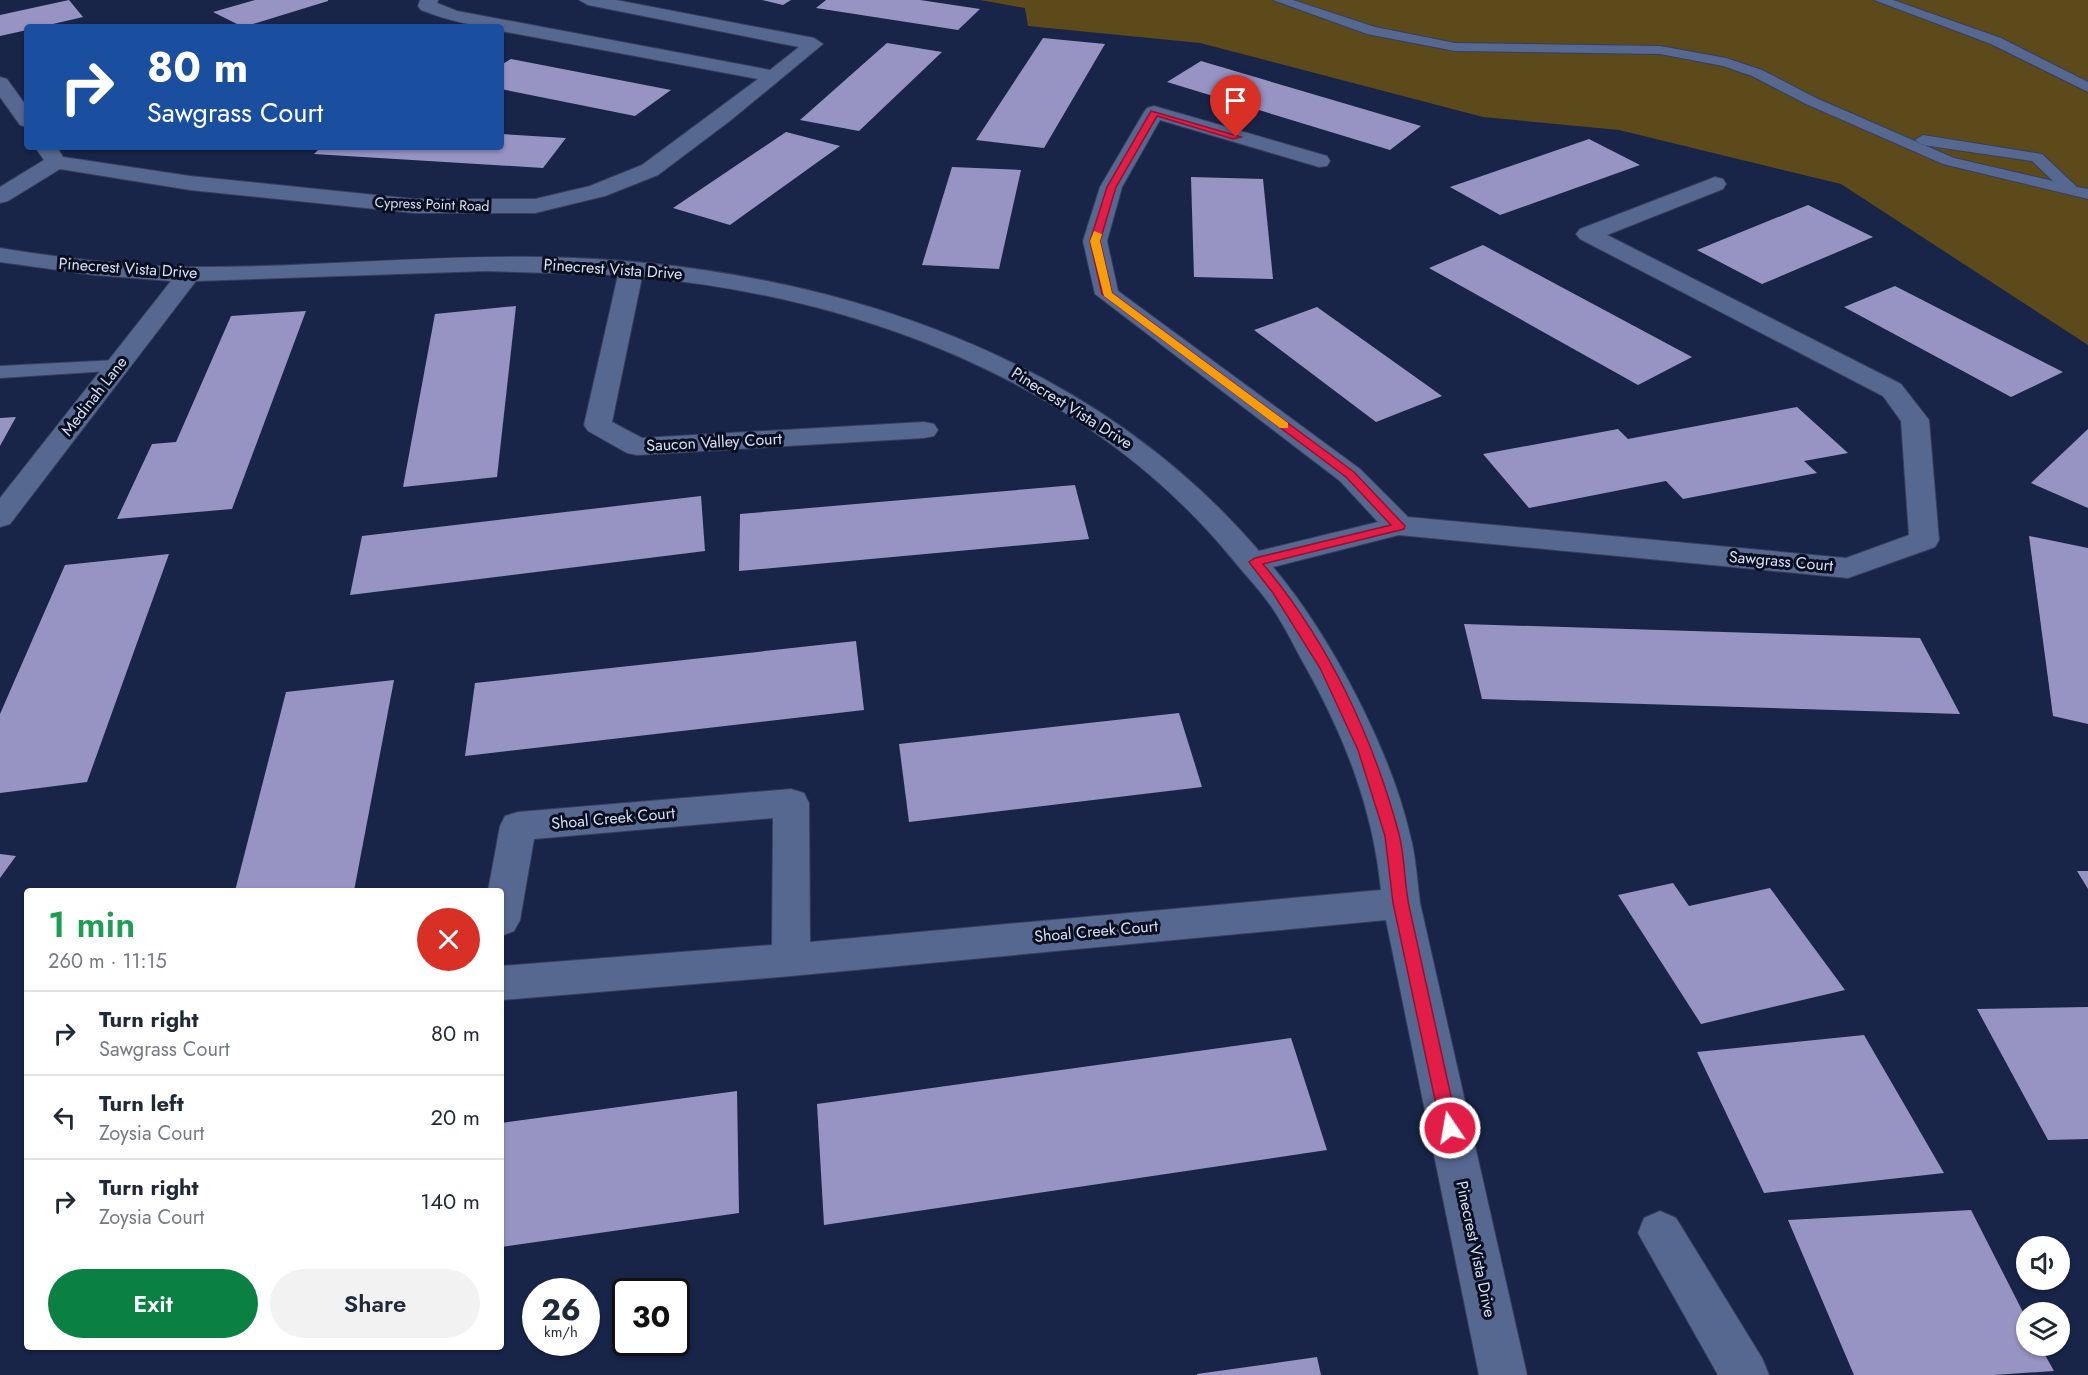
<!DOCTYPE html>
<html lang="en">
<head>
<meta charset="utf-8">
<style>
  :root { --surface:#fff; --page:#f2f2f3; --text:#1f2937; --muted:#747a83; --line:#e0e1e3; --accent:#0b8043 }
  body { margin:0; font-family:Jost,sans-serif; background:var(--page); color:var(--text); height:100vh; display:flex; flex-direction:column; font-size:22px; white-space:nowrap }
  * { box-sizing:border-box; margin:0 }
  p { font-size:20px; color:var(--muted) }
  .icon { flex:none; width:33px; height:33px; fill:none; stroke:currentColor; stroke-width:2; stroke-linecap:round; stroke-linejoin:round }
  .map { position:relative; flex:1; overflow:hidden }
  .panel { position:absolute; left:24px; top:888px; width:480px; height:462px; display:flex; flex-direction:column; background:var(--surface); border-radius:6px; box-shadow:0 2px 4px #0004 }
  .panel>* { flex:none }
  .top-card { position:absolute; left:24px; top:24px; width:480px; height:126px; border-radius:6px; box-shadow:0 2px 4px #0004; background:#1a4fa0; color:#fff; overflow:hidden }
  .controls { position:absolute; left:2016px; top:1236px; display:grid; gap:12px }
  .controls a { display:grid; place-items:center; width:54px; height:54px; border-radius:50%; background:var(--surface); box-shadow:0 2px 4px #0004; font-size:30px }
  .speed { position:absolute; left:522px; top:1278px; display:flex; gap:12px; font-size:30px; font-weight:700; text-align:center }
  .speed>* { display:grid; place-content:center; width:78px; height:78px; border-radius:50%; background:var(--surface); box-shadow:0 2px 4px #0004; line-height:1 }
  .speed small { font-size:15px; font-weight:400 }
  .speed .limit { border:3px solid #111; border-radius:9px; background:#fff; color:#111 }
  .pin { position:absolute; display:grid; place-items:center; width:51px; height:51px; color:#fff; margin:-62px -26px; border-radius:50% 50% 50% 0; rotate:-45deg; box-shadow:0 0 6px #0007 }
  .pin .icon { rotate:45deg }
  .me { position:absolute; width:66px; margin:-33px; rotate:348deg; stroke-linejoin:round; filter:drop-shadow(0 0 4px #0008) }
  .turn { display:flex; align-items:center; gap:21px; height:126px; padding:0 24px; font-size:27px }
  .turn .icon { width:78px; height:78px; stroke-width:2.5 }
  .turn b { display:block; font-size:42px; line-height:51px }
  .round { display:grid; place-items:center; flex:none; width:63px; height:63px; border-radius:32px; background:var(--page) }
  .headline { display:flex; align-items:center; justify-content:space-between; height:102px; padding:0 24px }
  h1 { font-size:36px; font-weight:600; line-height:45px; color:#1e9e55 }
  .primary-button { display:flex; gap:12px; margin-top:auto; padding:12px 24px }
  .primary-button a { flex:1; height:69px; border-radius:36px; background:var(--accent); color:#fff; font-size:24px; font-weight:600; line-height:69px; text-align:center }
  .primary-button a+a { background:var(--page); color:var(--text) }
  ul { padding:0; list-style:none }
  li { display:flex; align-items:center; gap:18px; height:84px; padding:0 24px; border-top:2px solid var(--line) }
  li div { flex:1 }
  li b { display:block; font-size:22px }
  li em { font-style:normal }
  .map>svg:first-child { display:block }
</style>
</head>
<body>
<div class="map">
<svg width="2088" height="1375" viewBox="0 0 2088 1375">
  <rect width="100%" height="100%" fill="#182549"/>
  <polygon fill="#5d4a1a" points="980,0 2088,0 2088,345 1841,184 1619,130 1483,117 1200,43 1028,26 1025,8"/>
  <g fill="#9794c4">
    <polygon points="69,0 83,17 40,27 27,27 27,30 0,36 0,15"/>
    <polygon points="255,0 328,0 328,1 243,27 213,12"/>
    <polygon points="762,0 791,0 783,5"/>
    <polygon points="826,0 920,0 980,9 958,30 816,8"/>
    <polygon points="1043,38 1105,44 1044,148 976,140"/>
    <polygon points="887,43 942,52 859,131 800,120"/>
    <polygon points="511,59 671,90 635,116 501,89 501,65"/>
    <polygon points="1201,61 1421,126 1390,150 1167,82"/>
    <polygon points="786,132 840,146 730,225 673,208"/>
    <polygon points="501,134 566,138 543,168 314,154 321,147 501,147"/>
    <polygon points="1589,139 1640,165 1500,215 1450,187"/>
    <polygon points="952,167 1021,170 999,269 922,265"/>
    <polygon points="1191,177 1263,179 1273,279 1194,277"/>
    <polygon points="1808,205 1873,237 1762,284 1697,250"/>
    <polygon points="1483,245 1692,357 1638,385 1429,268"/>
    <polygon points="1895,286 2063,372 2011,397 1844,307"/>
    <polygon points="516,306 497,477 403,487 435,314"/>
    <polygon points="1317,307 1442,396 1376,422 1254,330"/>
    <polygon points="306,311 232,509 117,519 152,444 176,442 231,316"/>
    <polygon points="1797,407 1848,453 1804,461 1817,473 1683,499 1666,481 1529,508 1483,454 1618,429 1628,439"/>
    <polygon points="16,417 0,446 0,418"/>
    <polygon points="2088,429 2088,508 2031,483"/>
    <polygon points="1075,485 1089,539 739,571 740,514"/>
    <polygon points="701,496 705,551 350,595 362,536"/>
    <polygon points="2029,536 2088,548 2088,724 2053,716"/>
    <polygon points="169,554 87,782 0,793 0,714 65,565"/>
    <polygon points="1464,624 1920,638 1960,714 1482,699"/>
    <polygon points="856,641 864,710 465,756 475,683"/>
    <polygon points="394,680 354,891 235,891 286,692"/>
    <polygon points="1179,713 1202,787 909,822 899,744"/>
    <polygon points="0,854 16,856 0,878"/>
    <polygon points="2077,871 2088,871 2088,889"/>
    <polygon points="1673,883 1689,906 1770,888 1845,990 1701,1024 1618,895"/>
    <polygon points="2088,1007 2088,1139 2048,1140 1977,1009"/>
    <polygon points="1864,1035 1944,1173 1764,1193 1697,1052"/>
    <polygon points="1291,1038 1327,1150 824,1225 817,1104"/>
    <polygon points="737,1091 739,1213 501,1247 501,1123"/>
    <polygon points="1971,1210 2026,1318 2026,1346 2040,1346 2054,1371 1993,1375 1854,1375 1788,1220"/>
    <polygon points="1317,1357 1321,1375 1197,1375 1197,1374"/>
  </g>
  <g fill="none" stroke-linecap="round" stroke-linejoin="round">
    <g stroke="#363f5e" stroke-width="2">
      <g id="lane">
        <polygon points="1273,0 1293,0 1375,27 1455,43 1660,46 1726,58 1762,70 1816,98 1954,158 2053,181 2032,161 1923,145 1915,140 1923,135 2042,154 2077,187 2088,189 2088,199 1943,164 1806,104 1752,76 1723,66 1660,54 1455,51 1367,34"/>
        <polygon points="1874,0 1893,0 2001,38 2088,82 2088,92 1991,44"/>
        <polygon points="117,360 124,362 126,366 124,370 0,378 0,366"/>
      </g>
    </g>
    <g stroke="#363f5e" stroke-width="2">
      <g id="street">
        <path d="M 420,0 L 438,0 L 437,3 L 457,11 L 770,70 L 799,47 L 588,5 L 579,0 L 616,0 L 814,38 L 823,44 L 731,120 L 658,175 L 605,196 L 535,213 L 414,213 L 190,190 L 60,169 L 8,201 L 0,203 L 0,187 L 44,160 L 35,147 L 57,147 L 63,157 L 190,176 L 414,199 L 535,199 L 590,186 L 642,165 L 758,79 L 501,31 L 501,27 C 472,27 447,20 421,10 L 418,6 Z"/>
        <polygon points="0,77 7,79 27,107 27,127 20,125 0,97"/>
        <path d="M 1154,106 L 1327,156 L 1330,161 L 1327,166 L 1319,167 L 1160,120 L 1122,187 L 1107,241 L 1118,291 L 1360,469 L 1408,517 L 1846,558 L 1909,535 L 1901,421 L 1883,396 L 1580,239 L 1576,234 L 1580,229 L 1715,177 L 1723,179 L 1726,184 L 1723,189 L 1607,235 L 1901,384 L 1929,420 L 1939,540 L 1935,547 L 1848,578 L 1399,535 L 1273,567 C 1330,635 1390,748 1410,835 C 1416,857 1417,880 1420,903 L 1527,1375 L 1479,1375 L 1386,920 L 791,976 L 501,1000 L 501,966 L 772,945 L 773,818 L 534,839 L 520,920 L 514,931 L 501,936 L 501,891 L 488,891 L 500,826 L 505,816 L 518,812 L 791,789 L 804,793 L 809,803 L 810,942 L 1381,890 C 1373,808 1344,735 1304,664 C 1294,646 1285,627 1273,609 C 1262,592 1247,577 1234,561 C 1090,384 864,298 642,277 L 612,422 L 642,438 L 924,422 L 934,424 L 938,430 L 934,436 L 924,438 L 637,455 L 627,453 L 588,431 L 584,425 L 618,275 L 486,271 L 196,281 L 10,524 L 0,527 L 0,498 L 171,281 L 94,275 L 0,262 L 0,248 C 62,258 125,266 188,267 C 305,268 422,255 539,257 C 803,261 1082,344 1259,551 L 1378,522 L 1340,481 L 1095,294 L 1083,241 L 1100,187 L 1144,112 L 1147,108 Z"/>
        <polygon points="1660,1211 1676,1218 1762,1358 1769,1375 1718,1375 1638,1233 1644,1218"/>
      </g>
    </g>
    <use href="#lane" fill="#566790" fill-rule="evenodd"/>
    <use href="#street" fill="#566790" fill-rule="evenodd"/>
  </g>
  <path fill="#e11d48" stroke="#92132f" stroke-width="1.5" d="M 1151,111 L 1241,137 L 1233,139 L 1157,116 L 1116,187 L 1100,241 L 1112,293 L 1354,472 L 1405,526 L 1404,529 L 1263,564 C 1328,641 1373,737 1399,834 C 1405,857 1404,882 1409,906 C 1425,980 1442,1054 1458,1128 L 1456,1133 L 1450,1136 L 1443,1133 L 1441,1128 L 1393,903 L 1385,836 L 1358,750 L 1320,668 L 1273,593 L 1249,562 L 1255,558 L 1391,525 L 1346,477 L 1102,294 L 1090,241 L 1107,187 Z"/>
  <polygon fill="#f59e0b" points="1094,231 1102,234 1100,241 1112,293 1288,423 1288,428 1280,428 1104,296 1090,241"/>
  <g text-anchor="middle" dominant-baseline="central" stroke-width="6" stroke-linejoin="round" paint-order="stroke">
    <g font-size="14" fill="#d6e0f8" stroke="#090f1f">
      <text transform="translate(432 204) rotate(2)">Cypress Point Road</text>
    </g>
    <g font-size="16" fill="#d6e0f8" stroke="#090f1f">
      <text transform="translate(128 268) rotate(4)">Pinecrest Vista Drive</text>
      <text transform="translate(613 269) rotate(4)">Pinecrest Vista Drive</text>
      <text transform="translate(94 396) rotate(-52)">Medinah Lane</text>
      <text transform="translate(1072 408) rotate(32)">Pinecrest Vista Drive</text>
      <text transform="translate(714 442) rotate(-3)">Saucon Valley Court</text>
      <text transform="translate(1781 561) rotate(5)">Sawgrass Court</text>
      <text transform="translate(613 818) rotate(-5)">Shoal Creek Court</text>
      <text transform="translate(1096 931) rotate(-5)">Shoal Creek Court</text>
      <text transform="translate(1476 1249) rotate(78)">Pinecrest Vista Drive</text>
    </g>
  </g>
</svg>
<div class="controls">
<a><svg class="icon" aria-label="sound" viewBox="0 0 24 24"><path d="M4 9h4l5-4v14l-5-4H4zM17 9q2 3 0 6"/></svg></a>
<a><svg class="icon" aria-label="layers" viewBox="0 0 24 24"><path d="M12 4l9 5-9 5-9-5zM3 14l9 5 9-5"/></svg></a>
</div>
<div class="speed"><div>26<small>km/h</small></div><div class="limit">30</div></div>
<div class="pin" style="left:1236px;top:137px;background:#d93025"><svg class="icon" aria-label="arrive" viewBox="0 0 24 24"><path d="M6 21V4h12l-3 4 3 4H6"/></svg></div>
<svg class="me" style="left:1450px;top:1128px" viewBox="-20 -20 40 40"><circle r="17" fill="#e11d48" stroke="#fff" stroke-width="3"/><path d="M0-11L8 9 0 5-8 9z" fill="#fff"/></svg>
<div class="top-card">
<div class="turn"><svg class="icon" aria-label="right" viewBox="0 0 24 24"><path d="M7 20v-9h11M14 6l5 5-5 5"/></svg><div><b>80 m</b>Sawgrass Court</div></div>
</div>
<section class="panel">
<div class="headline"><div><h1>1 min</h1><p>260 m · 11:15</p></div><a class="round" style="background:#d93025;color:#fff"><svg class="icon" aria-label="close" viewBox="0 0 24 24"><path d="M6 6l12 12M18 6L6 18"/></svg></a></div>
<ul>
<li><svg class="icon" aria-label="right" viewBox="0 0 24 24"><path d="M7 20v-9h11M14 6l5 5-5 5"/></svg><div><b>Turn right</b><p>Sawgrass Court</p></div><em>80 m</em></li>
<li><svg class="icon" aria-label="left" viewBox="0 0 24 24"><path d="M17 20v-9H6M10 6l-5 5 5 5"/></svg><div><b>Turn left</b><p>Zoysia Court</p></div><em>20 m</em></li>
<li><svg class="icon" aria-label="right" viewBox="0 0 24 24"><path d="M7 20v-9h11M14 6l5 5-5 5"/></svg><div><b>Turn right</b><p>Zoysia Court</p></div><em>140 m</em></li>
</ul>
<div class="primary-button"><a>Exit</a><a>Share</a></div>
</section>
</div>
</body>
</html>
